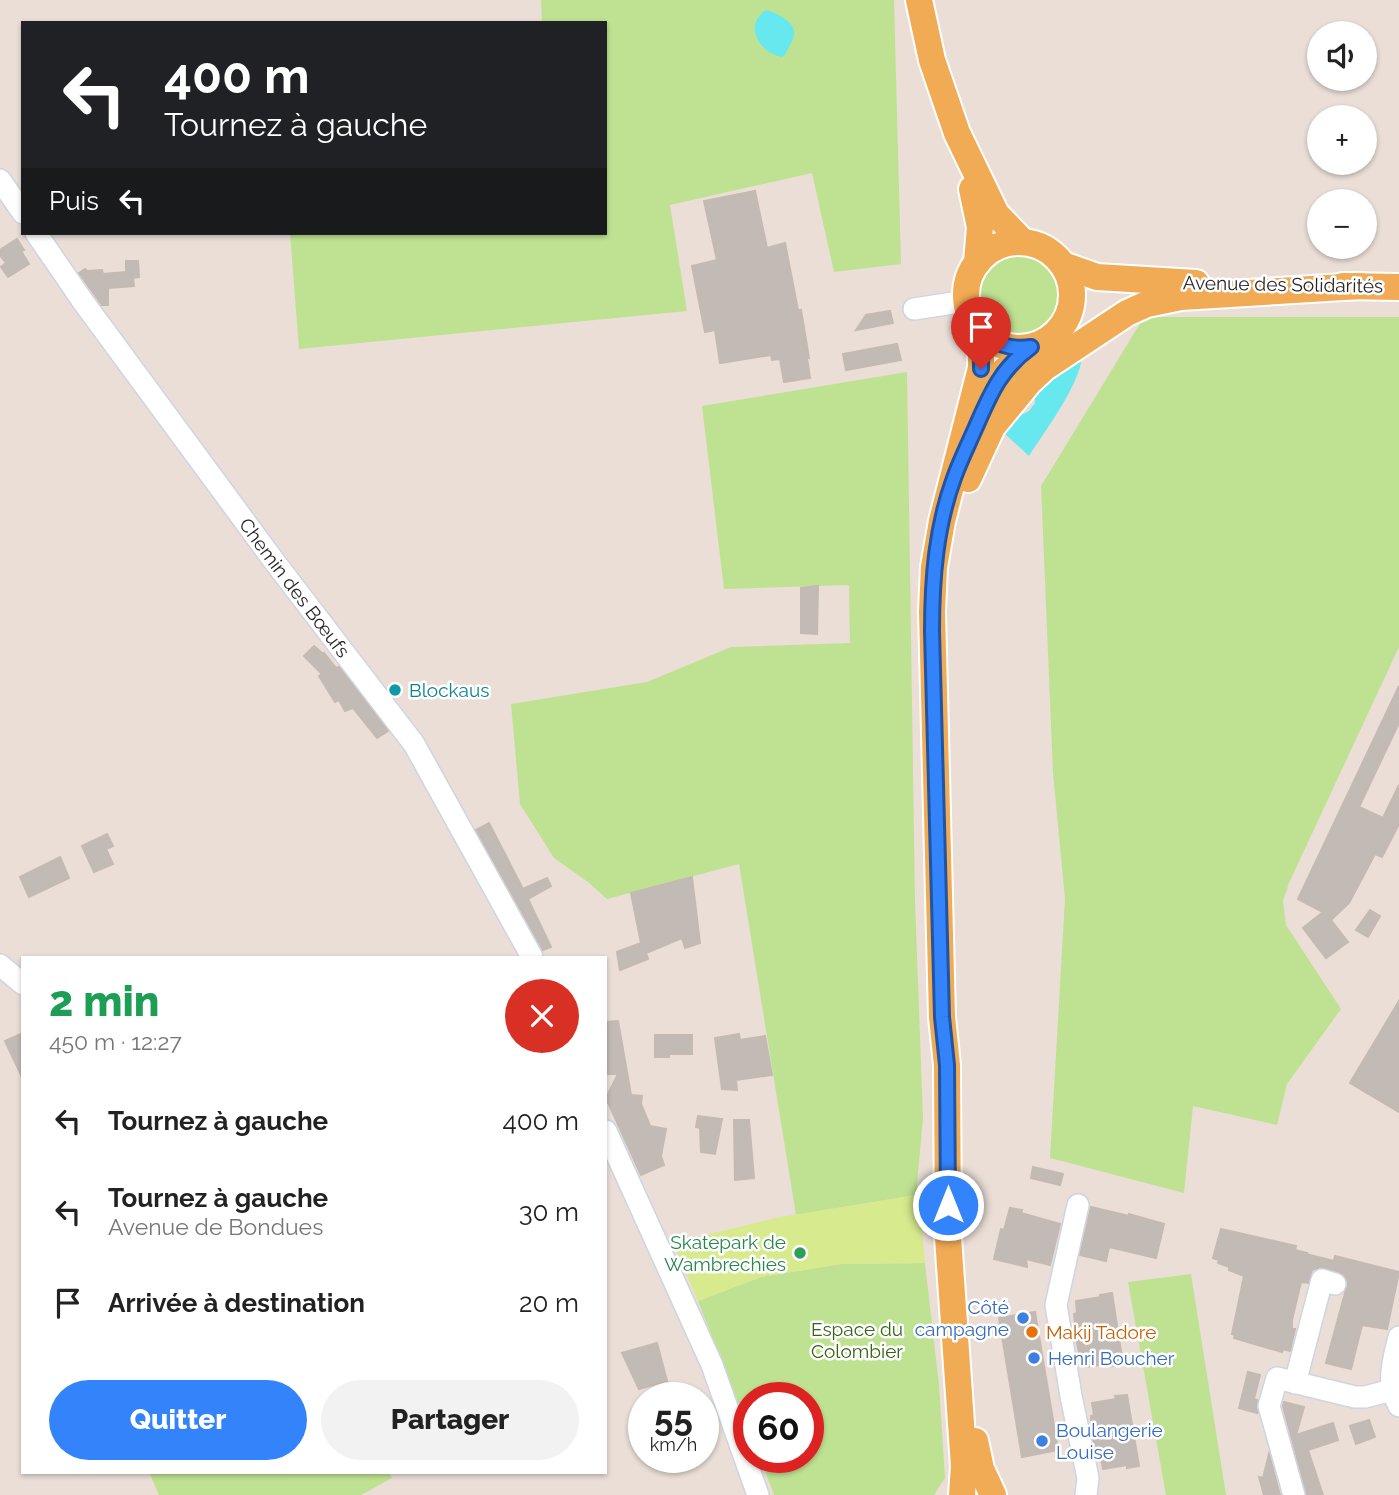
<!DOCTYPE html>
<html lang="fr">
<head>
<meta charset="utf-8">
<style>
  :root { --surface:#fff; --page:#f2f2f2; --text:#222; --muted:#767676; --accent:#3383fb }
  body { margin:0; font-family:Raleway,sans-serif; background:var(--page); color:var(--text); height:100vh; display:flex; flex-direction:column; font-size:26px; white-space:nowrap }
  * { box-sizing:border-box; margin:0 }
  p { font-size:23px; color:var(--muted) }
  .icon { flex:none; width:38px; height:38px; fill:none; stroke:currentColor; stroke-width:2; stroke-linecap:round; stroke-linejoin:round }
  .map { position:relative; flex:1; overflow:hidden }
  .drawer { position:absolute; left:21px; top:956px; width:586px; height:518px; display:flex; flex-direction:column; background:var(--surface); border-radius:0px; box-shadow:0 2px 5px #0004 }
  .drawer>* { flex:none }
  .banner { position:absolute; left:21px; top:21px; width:586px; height:214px; border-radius:0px; box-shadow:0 2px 5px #0004; background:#202124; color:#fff; overflow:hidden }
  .tools { position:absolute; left:1307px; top:21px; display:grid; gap:14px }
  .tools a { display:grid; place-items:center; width:70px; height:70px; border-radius:50%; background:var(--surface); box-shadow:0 2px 5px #0004; font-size:35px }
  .speed { position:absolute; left:628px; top:1382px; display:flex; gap:14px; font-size:35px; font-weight:700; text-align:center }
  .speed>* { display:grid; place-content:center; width:91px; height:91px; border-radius:50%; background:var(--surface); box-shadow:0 2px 5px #0004; line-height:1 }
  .speed small { font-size:18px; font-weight:400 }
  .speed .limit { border:10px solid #d22; background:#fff; color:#111 }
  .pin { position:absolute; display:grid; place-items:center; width:60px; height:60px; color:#fff; margin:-72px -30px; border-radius:50% 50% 50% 0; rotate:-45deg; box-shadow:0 0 7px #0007 }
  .pin .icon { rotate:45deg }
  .me { position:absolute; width:77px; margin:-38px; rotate:0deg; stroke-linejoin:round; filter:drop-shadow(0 0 5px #0008) }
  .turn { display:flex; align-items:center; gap:24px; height:147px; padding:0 28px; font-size:32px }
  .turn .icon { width:91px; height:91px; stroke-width:2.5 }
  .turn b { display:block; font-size:49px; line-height:60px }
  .then { display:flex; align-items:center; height:66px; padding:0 28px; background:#0003; gap:14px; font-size:26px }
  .round { display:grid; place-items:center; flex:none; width:74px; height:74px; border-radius:37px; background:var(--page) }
  .overview { display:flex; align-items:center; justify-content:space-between; height:119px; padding:0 28px }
  h1 { font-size:42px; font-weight:800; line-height:52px; color:#1e9e55 }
  .cta { display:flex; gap:14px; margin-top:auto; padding:14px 28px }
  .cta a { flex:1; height:80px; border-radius:42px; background:var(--accent); color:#fff; font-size:28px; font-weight:800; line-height:80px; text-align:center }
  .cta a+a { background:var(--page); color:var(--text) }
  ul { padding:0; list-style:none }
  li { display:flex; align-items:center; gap:21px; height:91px; padding:0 28px }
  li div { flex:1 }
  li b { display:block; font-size:26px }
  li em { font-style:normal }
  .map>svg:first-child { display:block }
</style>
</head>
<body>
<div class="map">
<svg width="1399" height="1495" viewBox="0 0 1399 1495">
  <rect width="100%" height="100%" fill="#eaded7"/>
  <g fill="#bfe292">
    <polygon points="541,0 894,0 901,264 834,272 812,173 670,205 687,311 299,349 290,233 606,233 606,23 542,23"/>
    <circle cx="1018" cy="297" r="43"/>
    <polygon points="1144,317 1399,317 1399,647 1289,883 1283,901 1286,925 1341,1009 1287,1084 1277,1125 1193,1106 1184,1193 1050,1158 1065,899 1053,773 1041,486"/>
    <polygon points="907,372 915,901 923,1118 916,1195 796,1215 739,864 607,899 588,882 554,858 520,804 511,704 647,682 731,647 850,643 849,585 724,589 702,406"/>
    <polygon points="925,1263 939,1385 945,1478 934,1495 774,1495 760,1458 808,1458 808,1398 749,1398 749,1430 698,1301 761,1277 841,1264"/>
    <polygon points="1191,1274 1226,1495 1166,1495 1128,1282"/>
    <polygon points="149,1472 389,1472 392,1478 361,1495 159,1495"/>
  </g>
  <polygon fill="#d7ea8d" points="916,1195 920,1208 925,1263 841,1264 761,1277 698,1301 673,1243 775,1218"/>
  <g fill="#67e8ef">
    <path d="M 766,10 C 776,13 797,22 794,35 C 793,41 787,50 785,55 L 782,57 C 759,53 743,25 766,10 Z"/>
    <path d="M 1082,357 C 1079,386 1045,431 1029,456 L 1004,433 L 1015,418 L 1029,411 L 1035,403 L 1034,391 Z"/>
  </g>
  <g fill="#c2bab4" stroke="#c5bab2" stroke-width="2">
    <polygon points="755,191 767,248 785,243 798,310 801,310 809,358 807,358 810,378 784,382 780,359 772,360 771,355 720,363 715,330 705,332 692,266 717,260 704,201"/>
    <polygon points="17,239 24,250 21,251 29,264 8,277 1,267 6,263 0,255 0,250"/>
    <polygon points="126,261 138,261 139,277 133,278 134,286 108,288 108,305 102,305 79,273 85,269 87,271 102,270 103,274 126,272"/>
    <polygon points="890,311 893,323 856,330 866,315"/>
    <polygon points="897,344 901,360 846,370 843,354"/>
    <polygon points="818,586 817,634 801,633 801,588"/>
    <polygon points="314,646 323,654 324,653 336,668 339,667 388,731 377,738 353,708 345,711 339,700 335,702 319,676 322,674 304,656"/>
    <polygon points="1399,686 1399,723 1359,807 1383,818 1399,785 1399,824 1382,857 1375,854 1349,903 1331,920 1348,942 1326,958 1303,928 1323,912 1298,899"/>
    <polygon points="489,823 523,889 547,878 551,886 528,899 551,947 543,950 476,830"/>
    <polygon points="107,834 113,846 106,849 113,864 94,872 82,846"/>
    <polygon points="60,857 69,878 29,897 20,877"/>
    <polygon points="692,877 700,943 685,948 682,938 646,953 648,959 620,970 617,952 641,943 631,893"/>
    <polygon points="1370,910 1380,916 1368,937 1356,930"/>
    <polygon points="1399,1001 1399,1112 1350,1083"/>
    <polygon points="618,1021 631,1095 642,1096 641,1104 650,1126 666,1129 661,1156 664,1165 641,1175 606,1098 618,1074 606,1074 606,1022"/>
    <polygon points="23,1033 23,1079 5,1041"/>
    <polygon points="739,1034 740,1040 765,1036 772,1075 736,1080 737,1090 722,1089 715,1038"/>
    <polygon points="655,1035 692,1035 692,1054 669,1054 669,1057 655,1057"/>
    <polygon points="698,1116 722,1119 715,1154 701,1152 700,1128 696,1127"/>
    <polygon points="734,1120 749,1120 754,1178 735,1180"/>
    <polygon points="1033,1167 1063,1174 1060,1185 1031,1178"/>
    <polygon points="1091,1207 1129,1216 1129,1214 1164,1224 1156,1258 1109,1247 1106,1261 1080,1255"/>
    <polygon points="1010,1208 1022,1210 1021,1213 1060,1224 1050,1265 1026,1259 1027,1267 994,1259 1001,1229 1004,1230"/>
    <polygon points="1221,1229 1296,1246 1295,1250 1307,1253 1306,1254 1334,1261 1335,1256 1399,1272 1387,1329 1362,1325 1351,1369 1326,1363 1348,1282 1345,1276 1339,1272 1320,1267 1312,1270 1308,1283 1301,1282 1292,1320 1292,1329 1295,1329 1290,1351 1283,1349 1282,1352 1234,1338 1235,1335 1232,1334 1244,1276 1229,1270 1229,1267 1218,1263 1219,1260 1213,1258"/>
    <polygon points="1112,1293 1123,1364 1112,1366 1111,1363 1086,1367 1085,1356 1080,1357 1077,1343 1074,1314 1077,1313 1076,1301 1101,1297 1100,1295"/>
    <polygon points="1035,1312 1058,1450 1022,1457 999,1318"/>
    <polygon points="657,1343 667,1381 639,1389 622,1353"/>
    <polygon points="1248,1372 1260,1375 1254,1399 1257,1400 1257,1413 1239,1408"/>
    <polygon points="1127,1395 1139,1466 1127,1468 1127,1465 1103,1469 1101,1458 1097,1458 1091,1428 1091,1416 1094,1415 1092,1403 1116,1399 1115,1396"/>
    <polygon points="1284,1402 1304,1407 1296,1435 1333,1423 1338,1440 1308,1450 1323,1495 1307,1495 1283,1406"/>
    <polygon points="1369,1420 1375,1437 1356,1444 1350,1426"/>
    <polygon points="1269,1454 1280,1495 1264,1495 1259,1477 1263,1478"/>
  </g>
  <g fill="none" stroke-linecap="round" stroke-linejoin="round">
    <g stroke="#cdd5e1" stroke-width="24">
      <g id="minor">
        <polyline points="0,180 23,213"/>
        <path id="s1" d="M 36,233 L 84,303 L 274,561 L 414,744 L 532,957"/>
        <polyline points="914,309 966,301"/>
        <polyline points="0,965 23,984"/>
        <polyline points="606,1131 712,1365 758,1495"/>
        <polyline points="1078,1205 1056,1305 1071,1396 1088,1478 1086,1495"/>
        <path d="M 1399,1337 C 1393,1361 1386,1383 1399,1406"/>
        <polyline points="1295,1383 1322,1280 1335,1284"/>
        <polyline points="1294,1495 1269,1406 1277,1378 1355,1397 1365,1397 1392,1390"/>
      </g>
    </g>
    <g stroke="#fff" stroke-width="30">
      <g id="major">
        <polyline points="919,0 932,60 957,133 996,214 1023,242"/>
        <polyline points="972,189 980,227 977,263"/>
        <circle cx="1019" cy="295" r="53"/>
        <polyline points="1063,265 1097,277 1196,283"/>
        <polyline points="1343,286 1399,287"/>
        <polyline points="981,415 1004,371 1031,347"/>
        <polyline points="968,479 992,427 1029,382 1044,368 1127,313 1147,304 1181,297 1360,286"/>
        <polyline points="975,1441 981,1469 993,1495"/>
        <polyline points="962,1495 964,1466 948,1237 947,1065 942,1017 932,611 934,567 942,521 981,368 981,348 978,328"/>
      </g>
    </g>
    <use href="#minor" stroke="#fff" stroke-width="21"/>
    <use href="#major" stroke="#f1ab55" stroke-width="26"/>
  </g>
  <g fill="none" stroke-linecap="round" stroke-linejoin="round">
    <g stroke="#2155a3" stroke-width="18">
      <path id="route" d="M 948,1205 L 947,1065 L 942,1017 L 932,631 C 932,579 936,527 954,478 C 960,461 968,445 975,429 C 990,395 1000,369 1031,347 C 1009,350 993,344 978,328 L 981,348 L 981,369"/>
    </g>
    <use href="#route" stroke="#3383fb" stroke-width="12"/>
  </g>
  <circle fill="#0f9aa8" stroke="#fff" stroke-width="2.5" cx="395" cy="690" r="7"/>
  <circle fill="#2e9e5b" stroke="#fff" stroke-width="2.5" cx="800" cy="1253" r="7"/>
  <g fill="#3f7fe0" stroke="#fff" stroke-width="2.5">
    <circle cx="1023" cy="1318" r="7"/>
    <circle cx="1034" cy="1358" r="7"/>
    <circle cx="1042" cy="1441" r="7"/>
  </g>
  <circle fill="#e8710a" stroke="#fff" stroke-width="2.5" cx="1032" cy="1332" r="7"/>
  <g text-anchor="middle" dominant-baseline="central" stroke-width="5" stroke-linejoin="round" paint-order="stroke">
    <g font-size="19" fill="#272727" stroke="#fff">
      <text transform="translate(1283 284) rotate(1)">Avenue des Solidarités</text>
      <text stroke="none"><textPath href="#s1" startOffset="439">Chemin des Bœufs</textPath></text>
    </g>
    <g font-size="19" fill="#0d838f" stroke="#fff" text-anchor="start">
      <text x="409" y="690">Blockaus</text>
    </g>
    <g font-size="19" fill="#27864d" stroke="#fff" text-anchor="end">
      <text x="786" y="1242">Skatepark de<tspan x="786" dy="22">Wambrechies</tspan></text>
    </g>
    <g font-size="19" fill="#366cbe" stroke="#fff" text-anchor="start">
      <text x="1009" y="1307" text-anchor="end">Côté<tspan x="1009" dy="22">campagne</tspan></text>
      <text x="1048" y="1358">Henri Boucher</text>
      <text x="1056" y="1430">Boulangerie<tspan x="1056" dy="22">Louise</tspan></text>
    </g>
    <g font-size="19" fill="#376318" stroke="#fff">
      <text x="857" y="1329">Espace du<tspan x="857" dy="22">Colombier</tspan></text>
    </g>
    <g font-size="19" fill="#c56008" stroke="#fff" text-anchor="start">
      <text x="1046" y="1332">Makij Tadore</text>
    </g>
  </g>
</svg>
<div class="tools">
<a><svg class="icon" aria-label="sound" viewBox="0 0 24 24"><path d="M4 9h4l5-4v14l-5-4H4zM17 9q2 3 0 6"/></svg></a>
<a>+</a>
<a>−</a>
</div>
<div class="speed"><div>55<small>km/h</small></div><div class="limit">60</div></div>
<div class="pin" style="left:981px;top:369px;background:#d93025"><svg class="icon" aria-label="arrive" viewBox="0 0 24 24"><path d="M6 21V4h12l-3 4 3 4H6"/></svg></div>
<svg class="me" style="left:948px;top:1205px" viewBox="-20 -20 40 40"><circle r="17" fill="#3383fb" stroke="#fff" stroke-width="3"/><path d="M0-11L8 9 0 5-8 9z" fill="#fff"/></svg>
<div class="banner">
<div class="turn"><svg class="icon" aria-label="left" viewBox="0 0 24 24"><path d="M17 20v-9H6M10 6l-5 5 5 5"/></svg><div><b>400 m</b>Tournez à gauche</div></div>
<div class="then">Puis<svg class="icon" aria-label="left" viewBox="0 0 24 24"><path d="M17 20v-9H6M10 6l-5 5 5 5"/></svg></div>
</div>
<section class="drawer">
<div class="overview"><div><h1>2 min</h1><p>450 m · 12:27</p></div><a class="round" style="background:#d93025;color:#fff"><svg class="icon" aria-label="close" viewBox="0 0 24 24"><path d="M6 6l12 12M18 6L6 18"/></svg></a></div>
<ul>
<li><svg class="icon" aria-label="left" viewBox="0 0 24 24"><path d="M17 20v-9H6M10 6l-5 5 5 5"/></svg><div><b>Tournez à gauche</b></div><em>400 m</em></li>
<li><svg class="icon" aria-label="left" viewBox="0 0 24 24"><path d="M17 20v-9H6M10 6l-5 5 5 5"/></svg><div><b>Tournez à gauche</b><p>Avenue de Bondues</p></div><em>30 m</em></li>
<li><svg class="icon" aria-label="arrive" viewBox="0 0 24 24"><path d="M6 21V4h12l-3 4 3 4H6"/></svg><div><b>Arrivée à destination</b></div><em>20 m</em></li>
</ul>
<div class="cta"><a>Quitter</a><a>Partager</a></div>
</section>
</div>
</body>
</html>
